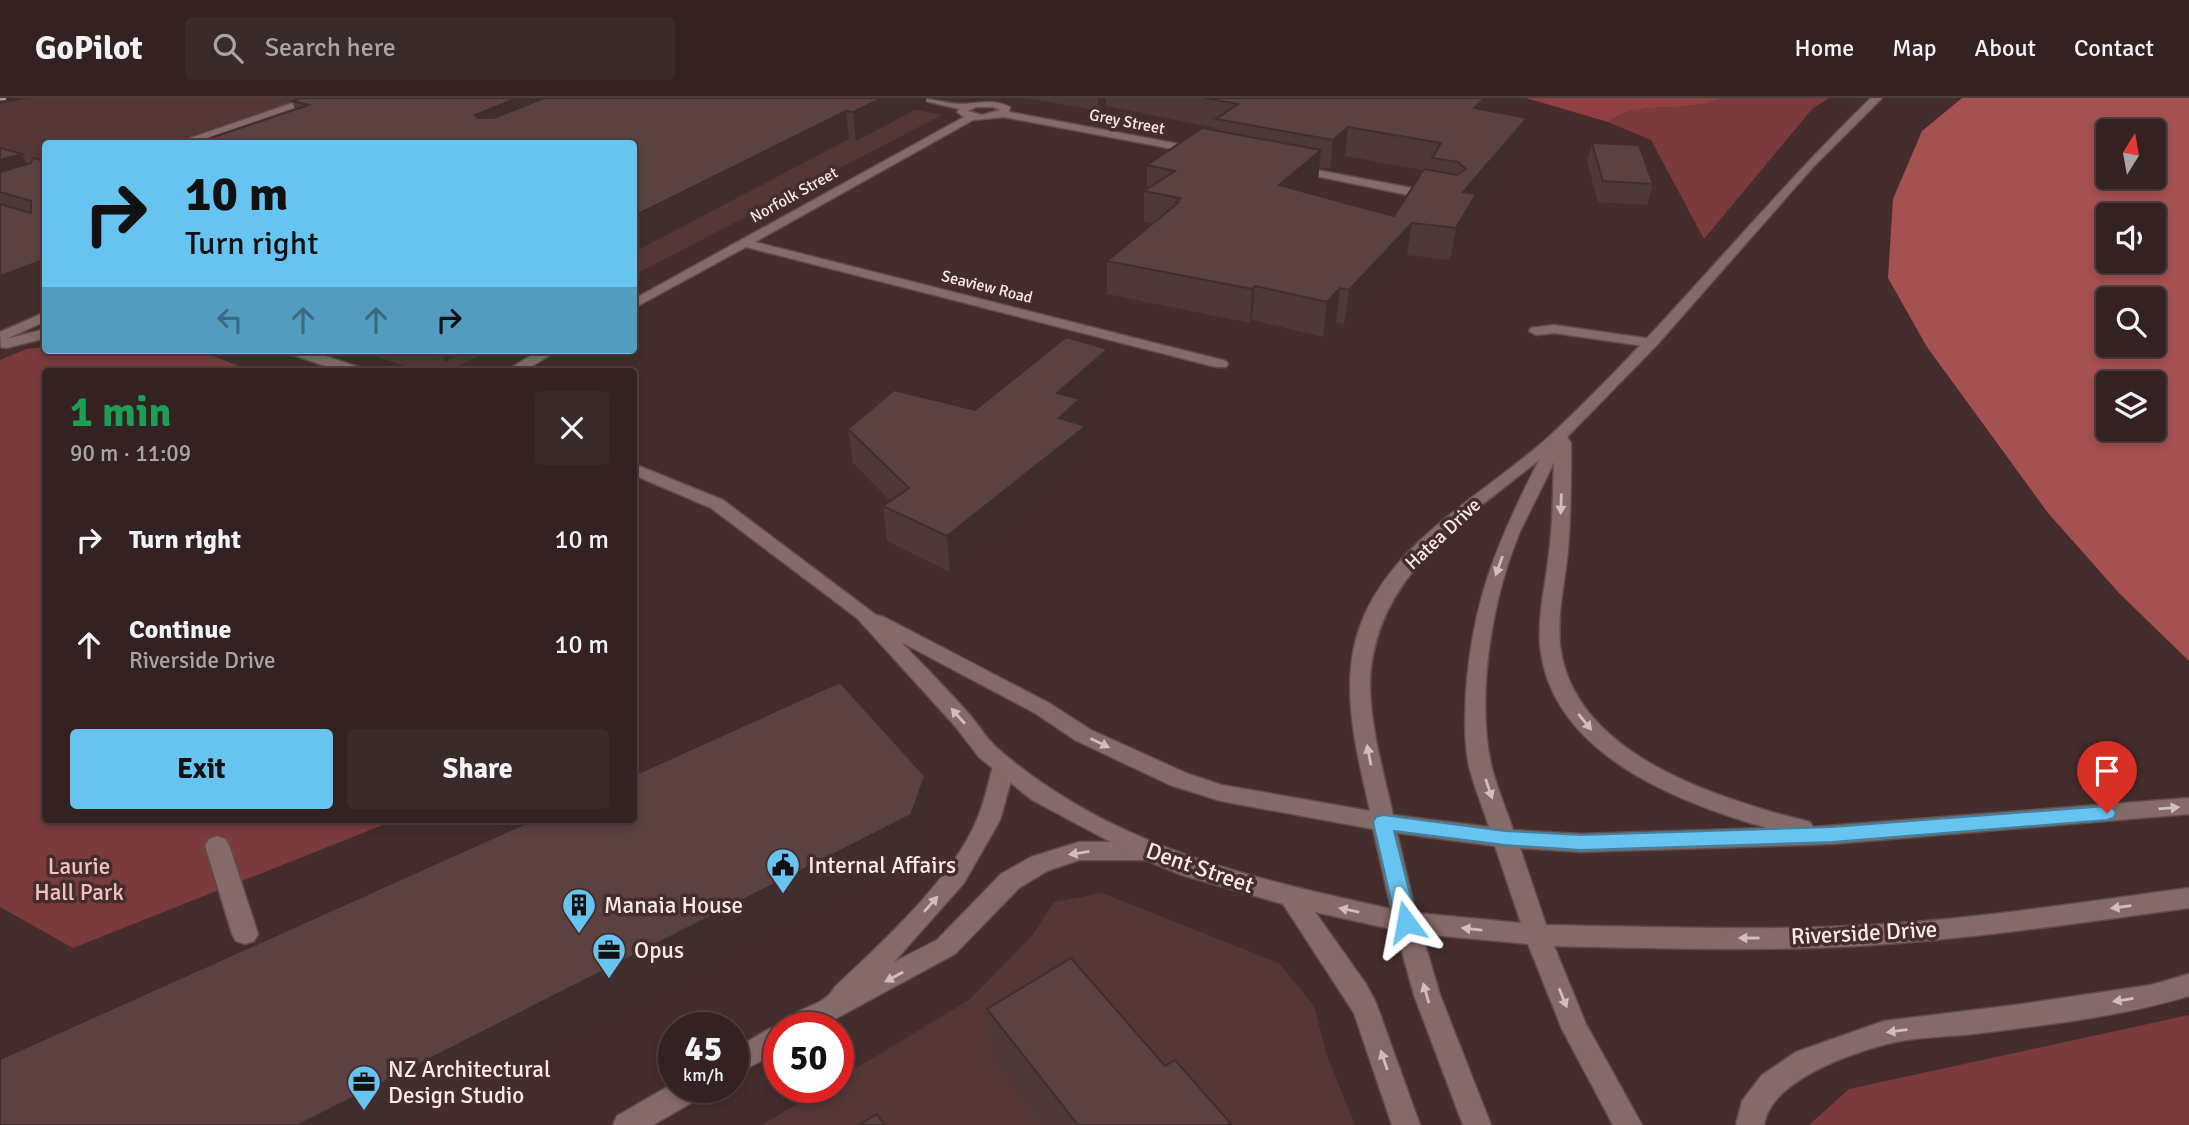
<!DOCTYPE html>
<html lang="en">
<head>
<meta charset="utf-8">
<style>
  :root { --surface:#332221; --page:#3b2a2a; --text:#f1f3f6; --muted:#a9a4a5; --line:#4e3f3f; --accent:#67c4f0 }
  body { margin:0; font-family:Signika,sans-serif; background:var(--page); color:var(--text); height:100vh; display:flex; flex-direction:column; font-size:26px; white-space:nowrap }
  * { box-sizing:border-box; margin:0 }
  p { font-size:23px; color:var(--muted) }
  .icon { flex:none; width:38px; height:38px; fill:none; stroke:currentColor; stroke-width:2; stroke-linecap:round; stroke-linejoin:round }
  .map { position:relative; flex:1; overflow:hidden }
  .details { position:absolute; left:42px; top:270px; width:595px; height:455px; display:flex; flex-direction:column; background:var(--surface); border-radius:7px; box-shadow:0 4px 10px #0003,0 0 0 2px var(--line) }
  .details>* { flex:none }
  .hud { position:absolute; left:42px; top:42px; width:595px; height:214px; border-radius:7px; box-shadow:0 4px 10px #0003,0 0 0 2px var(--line); background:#67c4f0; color:#111; overflow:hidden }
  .needle { width:46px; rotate:11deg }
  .fabs { position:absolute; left:2096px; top:21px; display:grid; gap:14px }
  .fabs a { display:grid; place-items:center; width:70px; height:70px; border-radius:7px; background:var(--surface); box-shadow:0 4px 10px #0003,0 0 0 2px var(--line); font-size:35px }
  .speed { position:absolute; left:658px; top:914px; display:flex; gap:14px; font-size:35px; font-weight:700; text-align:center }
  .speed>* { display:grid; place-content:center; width:91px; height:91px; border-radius:50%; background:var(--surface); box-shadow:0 4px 10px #0003,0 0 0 2px var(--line); line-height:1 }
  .speed small { font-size:18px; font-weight:400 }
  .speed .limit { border:10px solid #d22; background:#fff; color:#111 }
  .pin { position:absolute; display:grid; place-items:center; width:60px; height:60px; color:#fff; margin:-72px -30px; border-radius:50% 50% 50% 0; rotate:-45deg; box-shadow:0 0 7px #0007 }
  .pin .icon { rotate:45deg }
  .me { position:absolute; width:77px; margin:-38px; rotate:347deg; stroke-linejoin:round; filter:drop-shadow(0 0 5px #0008) }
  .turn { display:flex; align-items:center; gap:24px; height:147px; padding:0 28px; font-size:32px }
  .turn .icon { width:91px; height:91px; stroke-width:2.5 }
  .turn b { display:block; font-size:49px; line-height:60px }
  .lanes { display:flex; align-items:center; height:66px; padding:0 28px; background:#0003; justify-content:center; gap:35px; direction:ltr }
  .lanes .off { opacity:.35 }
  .round { display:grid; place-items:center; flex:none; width:74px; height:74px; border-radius:7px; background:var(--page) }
  .overview { display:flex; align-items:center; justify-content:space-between; height:119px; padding:0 28px }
  h1 { font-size:42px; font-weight:800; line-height:52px; color:#1e9e55 }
  .cta { display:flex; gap:14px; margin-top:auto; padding:14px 28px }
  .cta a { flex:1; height:80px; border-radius:7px; background:var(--accent); color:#111; font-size:28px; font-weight:800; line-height:80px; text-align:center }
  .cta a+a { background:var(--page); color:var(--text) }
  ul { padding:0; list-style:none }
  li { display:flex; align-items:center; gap:21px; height:105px; padding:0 28px }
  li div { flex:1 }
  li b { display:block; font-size:26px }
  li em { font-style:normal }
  header { display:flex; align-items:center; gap:42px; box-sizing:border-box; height:98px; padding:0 35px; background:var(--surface); border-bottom:2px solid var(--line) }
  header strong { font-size:33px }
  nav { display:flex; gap:38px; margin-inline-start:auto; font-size:24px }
  .search { width:490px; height:63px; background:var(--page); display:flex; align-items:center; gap:18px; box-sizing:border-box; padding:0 24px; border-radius:7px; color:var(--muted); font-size:26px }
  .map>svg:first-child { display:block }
</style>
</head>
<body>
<header>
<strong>GoPilot</strong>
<div class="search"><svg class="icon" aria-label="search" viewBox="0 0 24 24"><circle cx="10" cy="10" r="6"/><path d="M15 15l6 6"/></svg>Search here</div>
<nav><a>Home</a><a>Map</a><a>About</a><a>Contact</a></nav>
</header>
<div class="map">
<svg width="2189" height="1027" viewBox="0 0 2189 1027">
  <rect width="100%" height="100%" fill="#442d2c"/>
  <g fill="#553736">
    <polygon points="28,0 305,0 168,45 46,46 45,87 0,102 0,6"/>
    <polygon points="859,0 942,17 634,177 634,46 522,46"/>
    <polygon points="359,252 490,252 449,273 419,273"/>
    <polygon points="1102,795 1279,865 1314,908 1327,958 1355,1027 762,1027 825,989 838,989 838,981 969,902 1032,838 1054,804"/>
  </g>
  <g fill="#7b3b3c">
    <path d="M 1722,0 L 1829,0 L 1812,11 L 1704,141 L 1651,42 L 1608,24 C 1640,0 1685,17 1722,0 Z"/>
    <polygon points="45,249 46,252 198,252 252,273 46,273 46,721 398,721 73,850 0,809 0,262 26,251"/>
    <polygon points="2189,917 2189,1027 1809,1027 1849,991"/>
  </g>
  <path fill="#913f41" d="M 1526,0 L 1722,0 C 1685,17 1640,0 1608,24 Z"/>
  <path fill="#a55051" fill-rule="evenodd" d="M 1962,0 L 2189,0 L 2189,563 L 2119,495 L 2048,415 L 1927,249 L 1888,180 L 1893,101 L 1922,33 ZM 2109,33 L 2154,33 L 2154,79 L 2109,79 ZM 2109,117 L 2154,117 L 2154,163 L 2109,163 ZM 2109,201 L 2154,201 L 2154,247 L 2109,247 ZM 2109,285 L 2154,285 L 2154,331 L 2109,331 Z"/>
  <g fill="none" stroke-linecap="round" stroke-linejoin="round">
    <g stroke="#604c4c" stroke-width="3">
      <g id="service">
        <polygon points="307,0 322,0 190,46 173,46"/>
        <polygon points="1554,227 1651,241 1658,245 1651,249 1554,235 1536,237 1529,233 1531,230"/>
        <polygon points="217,738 225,741 229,747 258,836 254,843 245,846 236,843 232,836 205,747 209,741"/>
      </g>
    </g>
    <g stroke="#604c4c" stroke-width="3">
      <g id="minor">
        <path d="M 913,0 C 930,0 952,7 965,6 C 982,5 993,1 1010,9 L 1009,14 L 1200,50 L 1205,53 L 1200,56 L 1004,19 L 973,22 L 755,144 L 1226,263 L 1228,266 L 1226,269 L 1216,269 L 746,149 L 634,210 L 634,201 L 964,19 L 957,14 L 959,11 ZM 976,9 L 993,9 L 1000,12 L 982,17 L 968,13 Z"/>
        <polygon points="1295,68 1433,94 1439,98 1433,102 1291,73 1291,69"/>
        <polygon points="540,252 558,252 524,273 506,273"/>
      </g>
    </g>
    <g stroke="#604c4c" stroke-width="3">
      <g id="tertiary">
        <path d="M 1004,660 L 1012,662 L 1015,668 L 1000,722 L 964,785 L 894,864 L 937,842 L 1001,776 L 1031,759 L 1079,744 L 1147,744 L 1155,747 L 1159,753 L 1155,759 L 1147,762 L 1079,762 L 1047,773 L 1019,790 L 955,856 L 820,929 L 779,929 L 779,953 L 733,978 L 733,952 L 769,931 L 783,929 C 792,908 824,910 834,890 C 880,846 955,779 978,719 C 985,703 988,685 993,668 L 996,662 Z"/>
        <polygon points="674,985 674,989 707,989 703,998 653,1027 613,1027 617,1018"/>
      </g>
    </g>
    <g stroke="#604c4c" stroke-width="3">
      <g id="secondary">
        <path d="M 1871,0 L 1882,0 L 1814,68 L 1656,248 L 1567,339 L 1571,345 C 1571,380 1571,416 1568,452 C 1565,483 1557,515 1560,547 C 1571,641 1679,686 1759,710 C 1776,716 1793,719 1810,724 L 1813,729 L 2189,700 L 2189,716 L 1832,746 L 1581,754 L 1520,750 L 1546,827 C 1654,829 1763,833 1871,827 C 1978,821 2083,804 2189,790 L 2189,810 C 2084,824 1979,840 1873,847 C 1766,854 1660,850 1554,848 L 1586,926 L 1642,1027 L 1613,1027 L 1562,931 L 1528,846 L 1422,836 L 1440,897 L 1491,1027 L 1463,1027 L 1414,897 L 1396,832 L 1315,814 L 1366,886 L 1376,905 L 1420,1027 L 1392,1027 L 1354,915 L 1283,806 L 1182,777 L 1139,759 L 1032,702 L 979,659 L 955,628 L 857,520 L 711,410 L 634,377 L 634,366 L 723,402 L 876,517 L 884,519 L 1049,605 L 1091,632 L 1186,675 L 1222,687 L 1370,713 C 1356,649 1336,579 1365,516 C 1403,434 1491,393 1554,334 C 1666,229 1761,107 1871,0 ZM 1539,362 C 1497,445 1473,501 1466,594 C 1465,618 1464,644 1469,668 C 1474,689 1483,709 1489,729 L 1393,717 C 1384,676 1371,632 1370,590 C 1370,481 1462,424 1539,362 ZM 1554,364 C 1553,395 1553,425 1549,455 C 1546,485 1538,515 1540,546 C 1549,655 1677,704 1767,730 L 1581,736 L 1513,732 C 1506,710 1496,688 1491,666 C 1476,597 1492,501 1519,436 C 1530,412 1543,388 1554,364 ZM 901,544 L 1035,615 L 1075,642 L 1170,687 L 1221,703 L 1373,731 L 1391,811 C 1249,780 1109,748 997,650 C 987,641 979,628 970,617 C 948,592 924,568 901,544 ZM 1397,735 L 1495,748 L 1521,825 L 1416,815 Z"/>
        <polygon points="46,214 46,223 6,241 46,231 46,240 6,250 1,249 0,234"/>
        <polygon points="285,252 307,252 361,270 363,273 341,273 287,255"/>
        <path d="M 2189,876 L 2189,898 C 2119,919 2045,927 1973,936 C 1944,939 1911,939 1883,947 C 1846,957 1770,984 1764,1027 L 1736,1027 L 1742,1003 L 1762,977 L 1796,954 L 1884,923 L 2015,907 L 2151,887 Z"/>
      </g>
    </g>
    <use href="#service" fill="#856a69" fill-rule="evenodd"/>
    <use href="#minor" fill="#856a69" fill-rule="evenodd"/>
    <use href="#tertiary" fill="#856a69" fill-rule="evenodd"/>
    <use href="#secondary" fill="#856a69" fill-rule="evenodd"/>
    <polyline stroke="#a69392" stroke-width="3.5" stroke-dasharray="6 3.5" stroke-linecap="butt" points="0,1 7,0"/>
  </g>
  <g fill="#4e3938" fill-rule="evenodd">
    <polygon points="301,0 926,0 926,6 856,43 849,41 634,154 634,46 295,12 292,3"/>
    <path d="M 1025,0 L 1495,0 L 1492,13 L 1521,49 L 1474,106 L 1470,127 L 1450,162 L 1407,157 L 1344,226 L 1336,224 L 1323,239 L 1252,222 L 1250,225 L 1107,196 L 1107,163 L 1152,126 L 1144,124 L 1144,93 L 1147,92 L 1147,67 L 1215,33 L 1215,30 L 1106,8 L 1098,13 ZM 1345,58 L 1423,72 L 1394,118 L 1304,94 L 1318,82 L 1319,69 L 1330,71 Z"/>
    <polygon points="1592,45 1653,86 1647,107 1598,104 1587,64"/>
    <polygon points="0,50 27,67 46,63 46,201 0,220"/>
    <polygon points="405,252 467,252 445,264"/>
    <polygon points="1108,284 1080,308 1080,326 1086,328 1086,362 950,474 887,443 883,408 890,403 853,365 848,331 975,312"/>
    <polygon points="987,911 1165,968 1232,1027 1043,1027 991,959"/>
  </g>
  <g fill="#402e2e">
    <polygon points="517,0 590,0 483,45 475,17"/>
    <polygon points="882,0 926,0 926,6 856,43 853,14"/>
    <polygon points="1098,0 1106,0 1106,8 1098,13"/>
    <polygon points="1485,0 1495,0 1492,16 1474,10"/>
    <polygon points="846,13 849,41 634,154 634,118"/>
    <polygon points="1527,20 1521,49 1474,106 1470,127 1450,162 1463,94"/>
    <polygon points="1348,29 1345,58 1330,71 1333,42"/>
    <polygon points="1321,52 1318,82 1276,118 1279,87"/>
    <polygon points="22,56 37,86 0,94 0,62"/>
    <polygon points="1412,125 1407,157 1344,226 1349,192"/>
    <polygon points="46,161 46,201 0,220 0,178"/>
    <polygon points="1255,188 1252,222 1250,225 1252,191"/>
    <polygon points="1340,190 1336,224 1323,239 1327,204"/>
    <polygon points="1108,251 1108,284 1080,308 1080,333 1086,328 1086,362 950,474 947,438 1057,295"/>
    <polygon points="441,252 467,252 445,264"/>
    <polygon points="925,678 930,720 917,758 403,1027 299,1027"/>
  </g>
  <g fill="#5b4241" stroke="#402e2e" stroke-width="2">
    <polygon points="301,0 517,0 475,17 478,20 494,20 544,0 882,0 853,14 846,13 634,118 634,46 193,46 309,7 292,3"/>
    <polygon points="1205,0 1485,0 1474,10 1527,20 1463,94 1476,96 1456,130 1412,125 1349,192 1340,190 1327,204 1255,188 1252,191 1107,163 1179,104 1176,104 1180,100 1144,93 1175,73 1147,67 1202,30 1321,52 1279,87 1394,118 1424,71 1457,77 1466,71 1458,64 1432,60 1441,45 1348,29 1333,42 1216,21 1238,6"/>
    <polygon points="1592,45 1639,47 1653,86 1603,83"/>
    <polygon points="0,50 22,56 0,62"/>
    <polygon points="33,60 46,63 46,161 0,178 0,106 31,115 31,103 0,94 0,74 31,65"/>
    <polygon points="1066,239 1108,251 1057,295 1080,301 1059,320 1086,328 947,438 883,408 909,390 848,331 894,292 975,312"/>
    <polygon points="840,584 925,678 911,717 299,1027 0,1027 0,961 535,721 634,721 634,677"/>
    <polygon points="1071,860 1165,968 1175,962 1232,1027 1078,1027 987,911"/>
    <polygon points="877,1016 884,1027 859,1027"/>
  </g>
  <defs><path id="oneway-solid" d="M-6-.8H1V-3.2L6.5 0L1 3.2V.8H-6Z" transform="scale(1.75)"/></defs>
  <g fill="#d0bdbc">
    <use href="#oneway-solid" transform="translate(1561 406) rotate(92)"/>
    <use href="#oneway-solid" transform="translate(1499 468) rotate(110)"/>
    <use href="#oneway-solid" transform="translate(958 618) rotate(-132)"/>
    <use href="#oneway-solid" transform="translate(1585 624) rotate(51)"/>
    <use href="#oneway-solid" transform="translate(1100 645) rotate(26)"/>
    <use href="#oneway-solid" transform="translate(1369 657) rotate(-101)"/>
    <use href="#oneway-solid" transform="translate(1489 691) rotate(71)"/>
    <use href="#oneway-solid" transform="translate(2169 710) rotate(-5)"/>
    <use href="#oneway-solid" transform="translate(1079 755) rotate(171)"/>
    <use href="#oneway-solid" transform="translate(931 806) rotate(-49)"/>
    <use href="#oneway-solid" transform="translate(2121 809) rotate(172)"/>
    <use href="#oneway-solid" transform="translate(1349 812) rotate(-168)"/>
    <use href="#oneway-solid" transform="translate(1472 831) rotate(-174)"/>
    <use href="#oneway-solid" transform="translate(1749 840) rotate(-180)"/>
    <use href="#oneway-solid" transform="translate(894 879) rotate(152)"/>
    <use href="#oneway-solid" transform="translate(1426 895) rotate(-106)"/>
    <use href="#oneway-solid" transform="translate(1563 900) rotate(68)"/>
    <use href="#oneway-solid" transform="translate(2123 902) rotate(171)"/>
    <use href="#oneway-solid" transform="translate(1897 933) rotate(173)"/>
    <use href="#oneway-solid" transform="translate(1384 962) rotate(-109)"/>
  </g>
  <polygon fill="#67c4f0" stroke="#437f9c" stroke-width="2" points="2107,708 2113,710 2116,715 2113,720 2107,722 1832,744 1581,752 1505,747 1394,733 1417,824 1414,830 1406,832 1399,830 1396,824 1373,724 1376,719 1383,717 1505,733 1581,737 1832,729"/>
  <defs>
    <g id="civic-pin" transform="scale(1.75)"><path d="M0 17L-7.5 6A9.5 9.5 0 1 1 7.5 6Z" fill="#67c4f0" stroke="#442d2c"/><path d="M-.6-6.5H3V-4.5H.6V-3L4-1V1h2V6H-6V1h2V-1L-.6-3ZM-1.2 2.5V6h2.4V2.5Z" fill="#111"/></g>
    <g id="building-pin" transform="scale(1.75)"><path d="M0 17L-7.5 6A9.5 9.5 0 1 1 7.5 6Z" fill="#67c4f0" stroke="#442d2c"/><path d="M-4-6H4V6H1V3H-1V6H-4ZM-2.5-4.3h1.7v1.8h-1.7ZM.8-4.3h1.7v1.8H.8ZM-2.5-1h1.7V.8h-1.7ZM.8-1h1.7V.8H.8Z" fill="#111"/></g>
    <g id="office-pin" transform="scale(1.75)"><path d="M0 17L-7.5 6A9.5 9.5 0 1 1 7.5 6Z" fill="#67c4f0" stroke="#442d2c"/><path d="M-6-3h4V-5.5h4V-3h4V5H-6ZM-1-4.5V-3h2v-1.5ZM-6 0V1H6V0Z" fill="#111"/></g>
  </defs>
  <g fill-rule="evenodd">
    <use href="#civic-pin" x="783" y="767"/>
    <use href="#building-pin" x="579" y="807"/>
    <use href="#office-pin" x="609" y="852"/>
    <use href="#office-pin" x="364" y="984"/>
  </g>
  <g text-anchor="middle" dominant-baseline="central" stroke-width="7" stroke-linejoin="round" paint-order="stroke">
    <g font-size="16" fill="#f9e9e8" stroke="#442d2c">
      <text transform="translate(1127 24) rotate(11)">Grey Street</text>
      <text transform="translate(794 97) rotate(-29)">Norfolk Street</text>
      <text transform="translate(987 189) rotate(14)">Seaview Road</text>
    </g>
    <g font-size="19" fill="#f9e9e8" stroke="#442d2c">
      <text transform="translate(1443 436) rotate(-43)">Hatea Drive</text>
    </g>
    <g font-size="23" fill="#f9e9e8" stroke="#442d2c" text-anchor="start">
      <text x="808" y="767">Internal Affairs</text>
      <text x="604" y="807">Manaia House</text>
      <text x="634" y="852">Opus</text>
      <text x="388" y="971">NZ Architectural<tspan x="388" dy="26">Design Studio</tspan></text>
    </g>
    <g font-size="23" fill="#f3c2c0" stroke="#442d2c">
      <text x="79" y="768">Laurie<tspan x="79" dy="26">Hall Park</tspan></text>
    </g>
    <g font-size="23" fill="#f9e9e8" stroke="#442d2c">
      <text transform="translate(1200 770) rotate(19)">Dent Street</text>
      <text transform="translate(1864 835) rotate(-3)">Riverside Drive</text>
    </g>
  </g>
</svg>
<div class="fabs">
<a><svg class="needle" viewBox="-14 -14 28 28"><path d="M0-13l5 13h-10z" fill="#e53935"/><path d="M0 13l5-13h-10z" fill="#a9a4a5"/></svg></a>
<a><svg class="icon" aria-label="sound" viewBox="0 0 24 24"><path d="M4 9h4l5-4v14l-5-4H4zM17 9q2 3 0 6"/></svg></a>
<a><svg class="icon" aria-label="search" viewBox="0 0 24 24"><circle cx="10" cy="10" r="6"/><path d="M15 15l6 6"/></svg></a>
<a><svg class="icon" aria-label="layers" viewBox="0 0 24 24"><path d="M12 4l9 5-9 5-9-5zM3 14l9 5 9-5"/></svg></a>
</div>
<div class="speed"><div>45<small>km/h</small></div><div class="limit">50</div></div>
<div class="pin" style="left:2107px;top:715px;background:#d93025"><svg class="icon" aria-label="arrive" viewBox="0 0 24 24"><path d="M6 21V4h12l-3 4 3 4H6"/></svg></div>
<svg class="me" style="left:1406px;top:824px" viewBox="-20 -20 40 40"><path d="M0-17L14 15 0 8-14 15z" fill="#67c4f0" stroke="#fff" stroke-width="4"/></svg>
<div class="hud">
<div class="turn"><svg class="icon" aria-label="right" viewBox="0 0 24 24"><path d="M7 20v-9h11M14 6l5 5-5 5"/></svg><div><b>10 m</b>Turn right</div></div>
<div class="lanes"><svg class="icon off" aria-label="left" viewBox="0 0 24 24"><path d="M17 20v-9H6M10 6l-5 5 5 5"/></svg><svg class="icon off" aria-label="ahead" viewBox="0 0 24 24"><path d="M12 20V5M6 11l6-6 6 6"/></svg><svg class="icon off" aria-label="ahead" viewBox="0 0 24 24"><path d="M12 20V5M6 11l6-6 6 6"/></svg><svg class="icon" aria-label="right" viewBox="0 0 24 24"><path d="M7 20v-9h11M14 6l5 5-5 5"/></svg></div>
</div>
<section class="details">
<div class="overview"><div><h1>1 min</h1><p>90 m · 11:09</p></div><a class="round"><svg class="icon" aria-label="close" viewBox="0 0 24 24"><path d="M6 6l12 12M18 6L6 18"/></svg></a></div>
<ul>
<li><svg class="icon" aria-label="right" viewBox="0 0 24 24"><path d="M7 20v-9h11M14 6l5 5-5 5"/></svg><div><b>Turn right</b></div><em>10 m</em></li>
<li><svg class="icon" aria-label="ahead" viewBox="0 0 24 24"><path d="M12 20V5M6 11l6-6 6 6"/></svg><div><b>Continue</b><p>Riverside Drive</p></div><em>10 m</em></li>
</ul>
<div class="cta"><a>Exit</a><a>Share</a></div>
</section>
</div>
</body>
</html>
